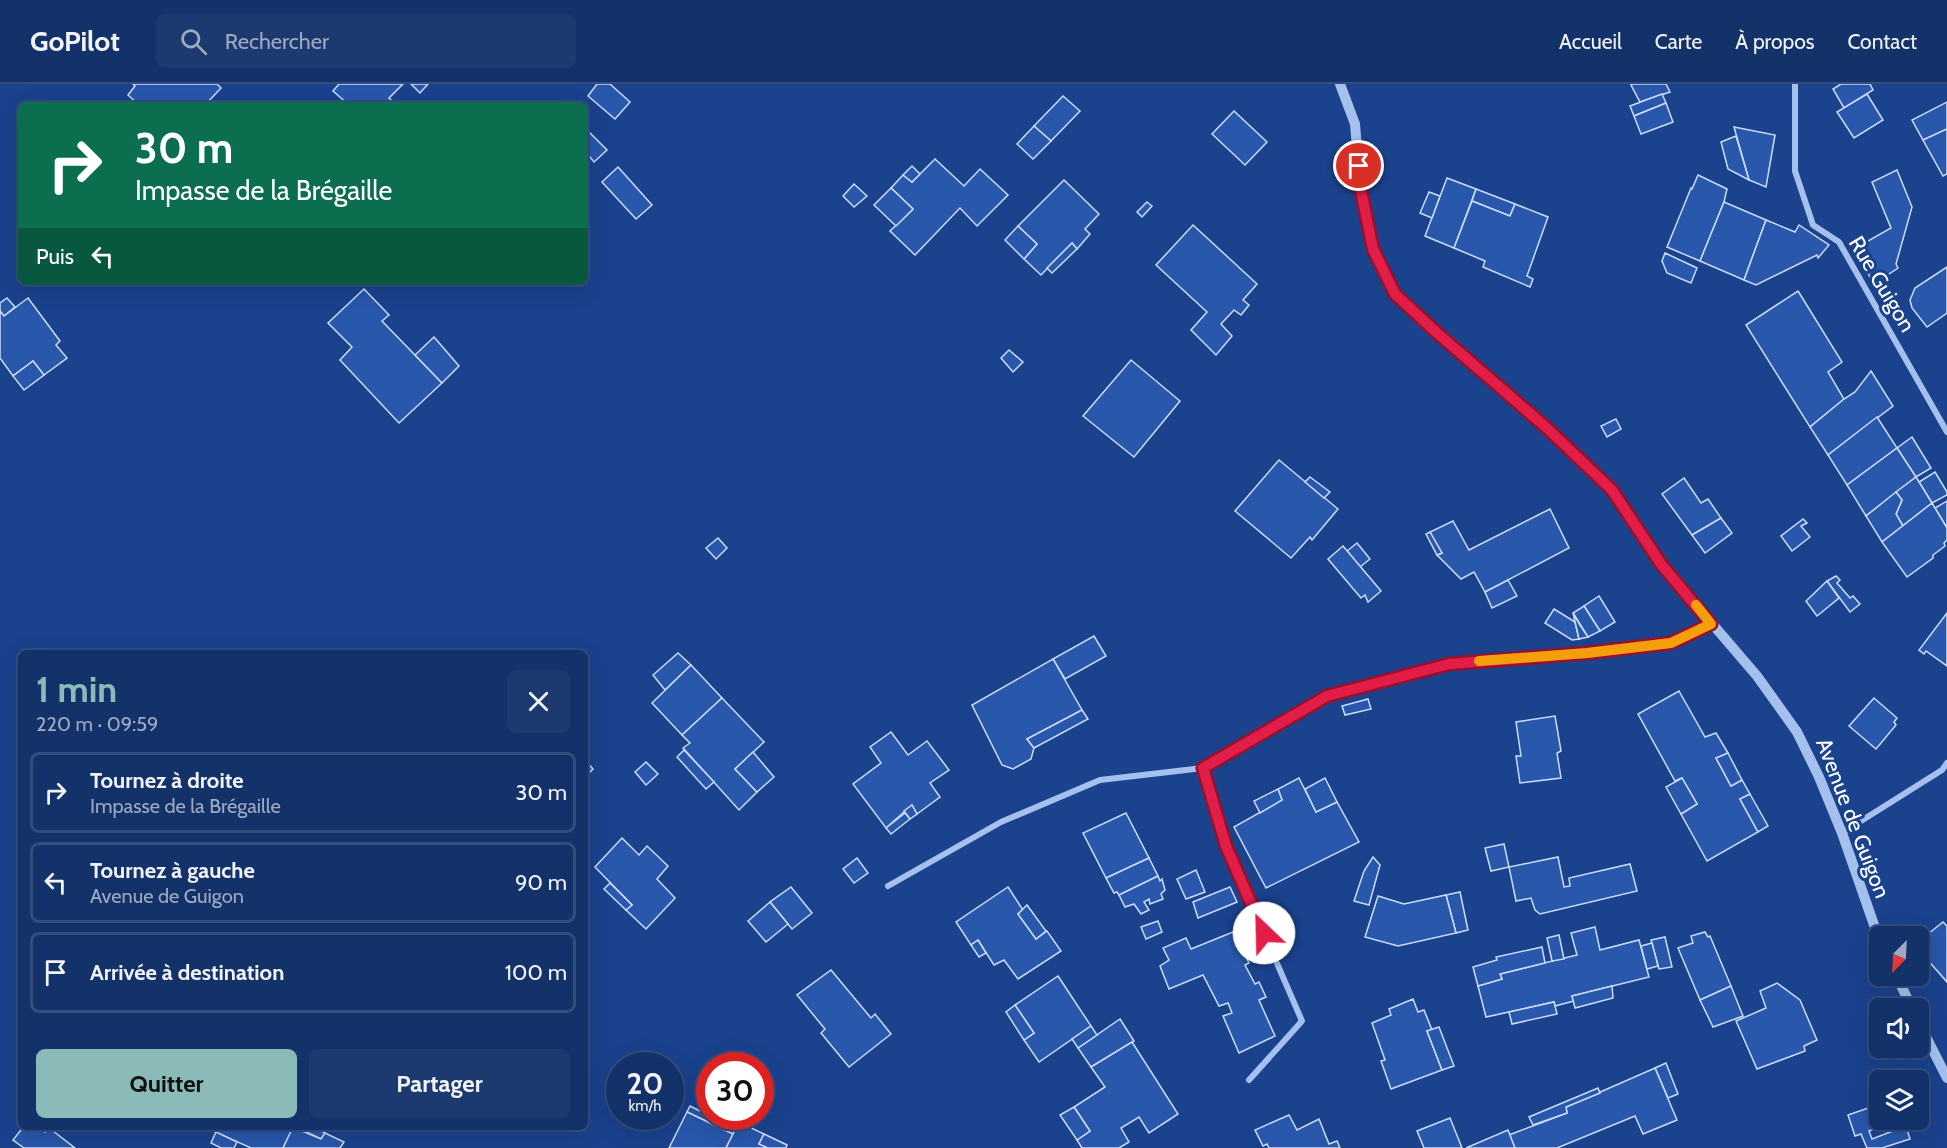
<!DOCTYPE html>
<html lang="fr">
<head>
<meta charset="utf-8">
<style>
  :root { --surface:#14326a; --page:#1d3a70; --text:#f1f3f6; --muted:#9daac1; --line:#334d7e; --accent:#8bbbb9 }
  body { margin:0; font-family:Cabin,sans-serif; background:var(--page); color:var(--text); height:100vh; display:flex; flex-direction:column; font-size:22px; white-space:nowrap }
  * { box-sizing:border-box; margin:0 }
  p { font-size:20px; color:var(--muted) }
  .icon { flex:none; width:33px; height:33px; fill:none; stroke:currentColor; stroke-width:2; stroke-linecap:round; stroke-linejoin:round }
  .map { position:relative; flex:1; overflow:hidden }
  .details { position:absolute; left:18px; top:566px; width:570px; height:480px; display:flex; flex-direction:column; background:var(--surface); border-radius:9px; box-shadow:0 6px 24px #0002,0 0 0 2px var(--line) }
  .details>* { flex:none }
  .banner { position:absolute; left:18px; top:18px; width:570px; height:183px; border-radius:9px; box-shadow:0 6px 24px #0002,0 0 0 2px var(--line); background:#0b6e4f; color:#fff; overflow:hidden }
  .needle { width:39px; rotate:204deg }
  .controls { position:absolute; left:1869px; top:842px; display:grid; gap:12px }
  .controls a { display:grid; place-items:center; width:60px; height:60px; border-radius:9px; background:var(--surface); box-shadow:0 6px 24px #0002,0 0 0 2px var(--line); font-size:30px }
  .speed { position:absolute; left:606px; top:968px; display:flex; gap:12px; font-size:30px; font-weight:700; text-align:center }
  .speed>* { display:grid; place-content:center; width:78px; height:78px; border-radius:50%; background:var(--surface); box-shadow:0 6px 24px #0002,0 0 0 2px var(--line); line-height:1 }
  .speed small { font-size:15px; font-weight:400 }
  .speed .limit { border:9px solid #d22; background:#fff; color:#111 }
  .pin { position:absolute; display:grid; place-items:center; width:51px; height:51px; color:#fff; margin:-26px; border:3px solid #fff; border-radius:50%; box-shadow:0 2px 6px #0007 }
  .me { position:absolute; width:66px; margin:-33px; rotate:336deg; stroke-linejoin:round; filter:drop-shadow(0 0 4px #0008) }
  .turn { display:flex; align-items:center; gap:21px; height:126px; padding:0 18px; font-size:27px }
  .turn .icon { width:78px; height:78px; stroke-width:2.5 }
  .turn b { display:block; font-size:42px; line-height:51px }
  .then { display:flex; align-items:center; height:57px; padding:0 18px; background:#0003; gap:12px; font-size:22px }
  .round { display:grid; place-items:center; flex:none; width:63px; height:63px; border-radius:9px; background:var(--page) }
  .headline { display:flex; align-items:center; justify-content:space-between; height:102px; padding:0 18px }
  h1 { font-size:36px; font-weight:700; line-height:45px; color:var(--accent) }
  .button { display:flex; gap:12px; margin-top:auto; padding:12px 18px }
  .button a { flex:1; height:69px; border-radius:9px; background:var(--accent); color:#111; font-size:24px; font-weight:700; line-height:69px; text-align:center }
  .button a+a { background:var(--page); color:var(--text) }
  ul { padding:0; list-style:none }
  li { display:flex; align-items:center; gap:18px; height:81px; margin:0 12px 9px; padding:0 6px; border:3px solid var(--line); border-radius:9px }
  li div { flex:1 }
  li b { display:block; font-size:22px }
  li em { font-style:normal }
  header { display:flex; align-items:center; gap:36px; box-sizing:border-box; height:84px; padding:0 30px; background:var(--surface); border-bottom:2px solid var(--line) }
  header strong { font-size:28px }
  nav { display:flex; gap:33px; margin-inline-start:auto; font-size:21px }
  .search { width:420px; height:54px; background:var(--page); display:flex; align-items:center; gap:15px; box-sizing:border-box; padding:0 21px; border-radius:9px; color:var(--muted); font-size:22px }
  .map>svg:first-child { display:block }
</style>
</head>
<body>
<header>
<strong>GoPilot</strong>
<div class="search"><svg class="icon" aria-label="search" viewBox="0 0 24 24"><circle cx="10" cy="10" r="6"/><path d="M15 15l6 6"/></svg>Rechercher</div>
<nav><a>Accueil</a><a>Carte</a><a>À propos</a><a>Contact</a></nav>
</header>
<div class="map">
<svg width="1947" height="1064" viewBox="0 0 1947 1064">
  <rect width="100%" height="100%" fill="#1a428d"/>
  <g fill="#2857ac" stroke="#ccddfa" stroke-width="1.5">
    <polygon points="133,0 217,0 221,4 205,21 139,21 128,11 135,2"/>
    <polygon points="339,0 403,0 389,14 397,21 349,21 333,7"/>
    <polygon points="411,0 428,0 420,9"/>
    <polygon points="597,0 610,0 630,18 615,35 588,12"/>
    <polygon points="1633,0 1666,0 1670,8 1640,18 1631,1"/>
    <polygon points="1841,0 1870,0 1873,6 1844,24 1833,5"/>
    <polygon points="1662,10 1666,19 1634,32 1630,22"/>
    <polygon points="1867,10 1883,36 1854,54 1837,28"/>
    <polygon points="1063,12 1080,27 1051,57 1034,42"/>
    <polygon points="1947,18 1947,45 1923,56 1912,36"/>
    <polygon points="1666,19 1673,38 1641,50 1634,32"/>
    <polygon points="1234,27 1267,58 1245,81 1212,50"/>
    <polygon points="1034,42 1051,57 1033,75 1017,60"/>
    <polygon points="1734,43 1775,51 1766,103 1749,96"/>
    <polygon points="585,44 607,66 594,78 585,67"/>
    <polygon points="1947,45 1947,90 1943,92 1923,56"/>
    <polygon points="1736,52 1749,96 1728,85 1721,58"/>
    <polygon points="935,75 964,102 980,85 1008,111 977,142 960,124 915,171 890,147 913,125 891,104 903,91 912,98"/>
    <polygon points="912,82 920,90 912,98 903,91"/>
    <polygon points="618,83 652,121 636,135 602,98"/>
    <polygon points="1897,86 1912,123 1896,180 1898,184 1874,200 1854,165 1891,144 1872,98"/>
    <polygon points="1698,91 1727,105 1724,118 1700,177 1667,163 1691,104 1692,105"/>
    <polygon points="1447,94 1476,105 1454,164 1425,152"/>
    <polygon points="1064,96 1099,130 1085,145 1090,150 1077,165 1072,159 1041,191 1024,175 1037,160 1018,142"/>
    <polygon points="854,100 867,112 854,123 843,112"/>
    <polygon points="891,104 913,125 896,142 874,121"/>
    <polygon points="1476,105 1515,120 1510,132 1472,117"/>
    <polygon points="1429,108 1440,112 1432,134 1420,129"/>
    <polygon points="1472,117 1510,132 1515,120 1548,133 1527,192 1533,195 1530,203 1483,183 1485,177 1454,164"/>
    <polygon points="1147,118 1152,122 1142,133 1137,128"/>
    <polygon points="1724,118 1766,136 1744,196 1700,177"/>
    <polygon points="1766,136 1795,148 1799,141 1829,161 1818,174 1817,171 1756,201 1744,196"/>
    <polygon points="1193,141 1257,200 1243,216 1249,221 1241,231 1234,226 1221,240 1232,252 1216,271 1191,246 1207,228 1156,181"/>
    <polygon points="1018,142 1037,160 1024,175 1005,156"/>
    <polygon points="1072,159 1077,165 1052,189 1047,184"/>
    <polygon points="1665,169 1697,184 1691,199 1667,189 1662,177"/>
    <polygon points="1947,183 1947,229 1927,243 1912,224 1910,216 1915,204"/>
    <polygon points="364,205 389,231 382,237 442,299 399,339 340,276 352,263 328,239"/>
    <polygon points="1798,207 1842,278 1828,288 1844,315 1810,343 1746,241"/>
    <polygon points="7,214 15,223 4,232 0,227 0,219"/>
    <polygon points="28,214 60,257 56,261 67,274 44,291 33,277 13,292 0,274 0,227 4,232"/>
    <polygon points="434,253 459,282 442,299 415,271"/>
    <polygon points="1009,266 1023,278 1013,288 1001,274"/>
    <polygon points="1131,276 1180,317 1134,373 1083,332"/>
    <polygon points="33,277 44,291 24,306 13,292"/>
    <polygon points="1871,287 1893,322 1828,371 1810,343 1844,315 1855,308"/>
    <polygon points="1877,333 1897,364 1847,401 1828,371"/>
    <polygon points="1616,335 1621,345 1607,353 1601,342"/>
    <polygon points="1912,353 1931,384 1916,393 1897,364"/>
    <polygon points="1897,364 1916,393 1866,432 1847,401"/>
    <polygon points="1279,376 1338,425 1312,456 1310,453 1291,474 1235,427"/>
    <polygon points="1935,388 1947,408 1947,411 1932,419 1919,398"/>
    <polygon points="1310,393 1330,408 1324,414 1305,398"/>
    <polygon points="1916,393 1932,419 1903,442 1896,430 1902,416 1896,408"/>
    <polygon points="1684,394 1701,419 1708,415 1721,434 1692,451 1662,410"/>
    <polygon points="1896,408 1902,416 1896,430 1903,442 1882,458 1866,432"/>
    <polygon points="1947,417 1947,444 1935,424"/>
    <polygon points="1932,419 1947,444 1947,456 1944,459 1945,462 1933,471 1933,474 1907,493 1882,458"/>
    <polygon points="1550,425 1569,464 1485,508 1474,488 1461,495 1437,471 1442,469 1430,448 1453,437 1469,466"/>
    <polygon points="1721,434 1732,449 1705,469 1692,451"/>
    <polygon points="1803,435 1807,439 1801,442 1810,453 1792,467 1781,452"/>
    <polygon points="1430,448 1442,469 1437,471 1426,450"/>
    <polygon points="718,454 727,464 716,475 706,464"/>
    <polygon points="1357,459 1370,475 1360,483 1347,467"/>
    <polygon points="1343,462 1381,507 1368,518 1365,511 1361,514 1328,475"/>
    <polygon points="1836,492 1840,496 1837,499 1850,514 1853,512 1860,520 1850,528 1827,497"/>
    <polygon points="1508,496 1517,512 1492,524 1485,508"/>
    <polygon points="1827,497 1839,514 1817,532 1806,517"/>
    <polygon points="1599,512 1615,538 1600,547 1584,522"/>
    <polygon points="1584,522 1600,547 1588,553 1573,529"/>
    <polygon points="1554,525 1575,538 1579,555 1572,556 1545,539"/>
    <polygon points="1573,529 1580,541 1588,553 1579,555"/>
    <polygon points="1947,529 1947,582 1926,567 1924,570 1919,566"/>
    <polygon points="1094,552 1106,572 1065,595 1053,575"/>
    <polygon points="678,569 691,581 665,606 653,591"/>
    <polygon points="1053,575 1082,626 1027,655 1034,664 1031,675 1013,685 1002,681 972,621"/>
    <polygon points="691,581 722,614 682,651 652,619"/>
    <polygon points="1679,607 1705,653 1716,649 1728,669 1716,674 1731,702 1742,696 1750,710 1740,715 1758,748 1707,777 1681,730 1697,720 1682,694 1675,697 1638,630"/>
    <polygon points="722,614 764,658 735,685 757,708 739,726 683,664 690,659 682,651"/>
    <polygon points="1874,614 1897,634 1894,638 1896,641 1876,665 1849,642"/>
    <polygon points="1368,615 1371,625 1345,631 1342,622"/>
    <polygon points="1082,626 1088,635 1034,664 1027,655"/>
    <polygon points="1555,632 1561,667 1557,669 1561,694 1520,699 1516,672 1521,672 1516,638"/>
    <polygon points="891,648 908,671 927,657 949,686 930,699 940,713 917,730 912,721 886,744 853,700 881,679 870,663"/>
    <polygon points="684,666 714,698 706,705 677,673"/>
    <polygon points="753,668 774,693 757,708 735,685"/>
    <polygon points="1728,669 1742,696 1731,702 1716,674"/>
    <polygon points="585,676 593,685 585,693"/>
    <polygon points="646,678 658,690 646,701 635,688"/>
    <polygon points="1299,694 1316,728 1337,718 1359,758 1266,804 1234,743 1282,716 1278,705"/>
    <polygon points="1325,694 1337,718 1316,728 1305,705"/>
    <polygon points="1682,694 1697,720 1681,730 1666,703"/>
    <polygon points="1278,705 1282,716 1260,729 1254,717"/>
    <polygon points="1750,710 1768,742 1758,748 1740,715"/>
    <polygon points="912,721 917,730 910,735 904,727"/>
    <polygon points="905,729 910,735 891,750 886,744"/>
    <polygon points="1126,729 1149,774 1106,794 1083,749"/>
    <polygon points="622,754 639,771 647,762 668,782 657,795 675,814 646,845 626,826 632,821 595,783"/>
    <polygon points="1504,760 1509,783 1491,787 1485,764"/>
    <polygon points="1373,773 1380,781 1369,821 1354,817 1364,787"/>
    <polygon points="1558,773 1564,803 1570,802 1569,794 1630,780 1637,807 1540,830 1535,826 1531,814 1516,817 1509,783"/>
    <polygon points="857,774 868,789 854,799 843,785"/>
    <polygon points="1149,774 1158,792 1119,811 1117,808 1114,809 1106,794"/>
    <polygon points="1196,786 1205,808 1186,815 1177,795"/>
    <polygon points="1158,792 1160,797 1162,795 1165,806 1161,810 1163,815 1150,820 1149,815 1144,818 1149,826 1141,830 1134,820 1125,823 1119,811"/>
    <polygon points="610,799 632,821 626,826 604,805"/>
    <polygon points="791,803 812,829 792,845 770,818"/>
    <polygon points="1008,803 1023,826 1018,830 1036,855 1047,847 1061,867 1018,895 1004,876 994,881 978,856 971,861 956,838"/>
    <polygon points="1230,803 1237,818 1198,834 1193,818"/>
    <polygon points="1460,808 1468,846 1456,849 1446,811"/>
    <polygon points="1446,811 1456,849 1398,862 1365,853 1378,812 1404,820"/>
    <polygon points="770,818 788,840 766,858 748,837"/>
    <polygon points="1027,821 1046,847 1036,855 1018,830"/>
    <polygon points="1158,837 1162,848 1146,855 1141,843"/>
    <polygon points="1943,838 1947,842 1947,898 1918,865 1918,858"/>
    <polygon points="1595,843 1600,866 1639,856 1649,893 1572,912 1574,917 1555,922 1554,918 1486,933 1478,902 1502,895 1500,890 1577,871 1571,849"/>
    <polygon points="1233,848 1249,879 1245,881 1255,900 1259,898 1266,913 1259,916 1275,952 1239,969 1223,932 1232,929 1228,919 1219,922 1203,891 1169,905 1160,882 1169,876 1163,864 1186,854 1191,865"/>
    <polygon points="1705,848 1708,853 1710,852 1731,902 1700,916 1678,864 1693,859 1691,852"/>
    <polygon points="1559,851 1564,875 1552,877 1547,854"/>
    <polygon points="1665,853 1672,883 1659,885 1651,856"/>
    <polygon points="978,856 986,869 979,873 971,861"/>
    <polygon points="1652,859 1658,882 1647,885 1641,862"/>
    <polygon points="1542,863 1545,879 1500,890 1502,895 1478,902 1473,883 1497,876 1496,873"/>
    <polygon points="831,886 871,934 875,930 891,950 849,983 821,949 825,945 797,911"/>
    <polygon points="1058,892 1091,942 1039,978 1024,956 1034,949 1015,921"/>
    <polygon points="1777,899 1800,916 1817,956 1804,962 1805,967 1757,985 1736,937 1766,924 1760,907"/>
    <polygon points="1612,902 1613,914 1575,924 1572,912"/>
    <polygon points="1731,902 1743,932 1713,943 1700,916"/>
    <polygon points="1413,915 1418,928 1424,926 1432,946 1427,947 1442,986 1391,1005 1381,977 1385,976 1372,939 1391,931 1389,925"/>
    <polygon points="1554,918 1557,930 1512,940 1509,928"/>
    <polygon points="1015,921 1034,949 1024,956 1006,928"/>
    <polygon points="1120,935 1134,957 1091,983 1078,964"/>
    <polygon points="1091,942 1097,951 1078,964 1072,955"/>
    <polygon points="1439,943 1454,982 1442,986 1427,947"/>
    <polygon points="1132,958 1178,1030 1149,1049 1139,1033 1121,1044 1129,1058 1119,1064 1082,1064 1077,1056 1090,1047 1074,1023 1105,1003 1091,983"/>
    <polygon points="1666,979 1678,1010 1668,1014 1655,984"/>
    <polygon points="1655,984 1677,1036 1643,1050 1635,1032 1557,1064 1515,1064 1509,1051 1567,1029 1566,1023"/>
    <polygon points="1598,1004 1600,1009 1566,1023 1567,1029 1533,1041 1529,1033"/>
    <polygon points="1880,1020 1880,1035 1892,1035 1893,1037 1869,1047 1872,1055 1906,1042 1910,1055 1882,1064 1867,1064 1861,1050 1855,1052 1848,1031"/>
    <polygon points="690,1022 736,1045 733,1050 687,1028"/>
    <polygon points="1074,1023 1090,1047 1077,1056 1060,1031"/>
    <polygon points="687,1028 733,1050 726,1064 669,1064"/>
    <polygon points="1289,1031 1297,1046 1319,1035 1329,1060 1337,1057 1340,1064 1269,1064 1267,1060 1263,1062 1255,1046"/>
    <polygon points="1450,1034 1462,1064 1424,1064 1417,1047"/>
    <polygon points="739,1038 764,1050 759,1060 768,1064 726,1064"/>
    <polygon points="24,1042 39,1042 45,1048 48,1043 75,1064 24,1064 13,1056"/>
    <polygon points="213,1042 294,1042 283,1064 251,1064 211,1046"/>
    <polygon points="294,1042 312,1042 325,1049 321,1055"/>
    <polygon points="293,1043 321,1055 325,1049 344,1058 340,1064 283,1064"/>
    <polygon points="1508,1046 1515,1064 1466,1064"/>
    <polygon points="216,1048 237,1058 234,1064 221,1064 211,1059"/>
    <polygon points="764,1050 787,1061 786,1064 768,1064 759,1060"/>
  </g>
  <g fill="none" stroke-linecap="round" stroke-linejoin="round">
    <g stroke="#a6c0ee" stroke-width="6">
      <polyline points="1795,0 1795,87 1813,141 1839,158 1947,348"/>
      <polyline points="1842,749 1942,686 1947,679"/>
      <polyline points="888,802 1001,738 1100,696 1203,684"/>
      <polyline points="1249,996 1302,937 1226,762 1203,684 1327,612 1449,580 1587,569 1671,559 1711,540"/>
    </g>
    <g stroke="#a6c0ee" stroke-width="10">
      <polyline points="1340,0 1355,40 1360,102 1373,165 1395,210 1436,248 1548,345 1612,406 1661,480 1757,592 1797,648 1819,693 1842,749 1880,858"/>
      <polyline points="1896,891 1912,924"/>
      <polyline points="1918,937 1947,994"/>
    </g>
  </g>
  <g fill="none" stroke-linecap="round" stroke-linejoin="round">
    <g stroke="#92132f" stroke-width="15">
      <polyline id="route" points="1264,849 1226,762 1203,684 1327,612 1449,580 1587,569 1671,559 1711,540 1661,480 1612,406 1548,345 1436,248 1395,210 1373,165 1360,102 1359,82"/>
    </g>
    <use href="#route" stroke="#e11d48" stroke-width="10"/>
    <polyline stroke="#f59e0b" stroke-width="10" points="1479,577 1587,569 1671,559 1711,540 1696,521"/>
  </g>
  <g text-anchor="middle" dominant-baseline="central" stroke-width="6" stroke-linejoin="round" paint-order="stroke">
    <g font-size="22" fill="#fff" stroke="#1a428d">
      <text transform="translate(1882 200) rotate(59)">Rue Guigon</text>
      <text transform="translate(1853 734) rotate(69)">Avenue de Guigon</text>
    </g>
  </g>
</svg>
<div class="controls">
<a><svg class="needle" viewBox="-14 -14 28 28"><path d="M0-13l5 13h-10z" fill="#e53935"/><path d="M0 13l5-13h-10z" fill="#9daac1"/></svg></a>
<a><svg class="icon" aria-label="sound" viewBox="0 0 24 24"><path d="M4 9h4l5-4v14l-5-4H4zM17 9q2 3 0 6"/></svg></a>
<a><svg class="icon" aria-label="layers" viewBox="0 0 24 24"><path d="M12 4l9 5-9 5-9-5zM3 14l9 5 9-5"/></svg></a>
</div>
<div class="speed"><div>20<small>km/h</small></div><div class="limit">30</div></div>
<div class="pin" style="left:1359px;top:82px;background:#d93025"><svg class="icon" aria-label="arrive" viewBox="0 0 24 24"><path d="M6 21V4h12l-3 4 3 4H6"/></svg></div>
<svg class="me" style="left:1264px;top:849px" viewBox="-20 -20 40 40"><circle r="19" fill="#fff"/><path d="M0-13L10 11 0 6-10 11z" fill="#e11d48"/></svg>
<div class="banner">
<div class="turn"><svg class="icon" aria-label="right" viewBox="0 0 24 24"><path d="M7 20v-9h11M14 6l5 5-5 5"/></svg><div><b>30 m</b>Impasse de la Brégaille</div></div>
<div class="then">Puis<svg class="icon" aria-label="left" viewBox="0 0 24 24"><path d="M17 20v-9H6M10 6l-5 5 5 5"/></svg></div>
</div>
<section class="details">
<div class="headline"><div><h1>1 min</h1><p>220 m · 09:59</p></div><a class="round"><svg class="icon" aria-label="close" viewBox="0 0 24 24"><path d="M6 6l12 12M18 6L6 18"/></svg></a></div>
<ul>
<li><svg class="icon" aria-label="right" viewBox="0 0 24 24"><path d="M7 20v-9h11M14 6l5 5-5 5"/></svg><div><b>Tournez à droite</b><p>Impasse de la Brégaille</p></div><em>30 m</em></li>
<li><svg class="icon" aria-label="left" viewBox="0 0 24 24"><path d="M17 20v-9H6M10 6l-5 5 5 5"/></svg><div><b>Tournez à gauche</b><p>Avenue de Guigon</p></div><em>90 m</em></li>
<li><svg class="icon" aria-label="arrive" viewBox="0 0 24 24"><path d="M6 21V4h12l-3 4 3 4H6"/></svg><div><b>Arrivée à destination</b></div><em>100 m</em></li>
</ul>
<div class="button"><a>Quitter</a><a>Partager</a></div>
</section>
</div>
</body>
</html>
